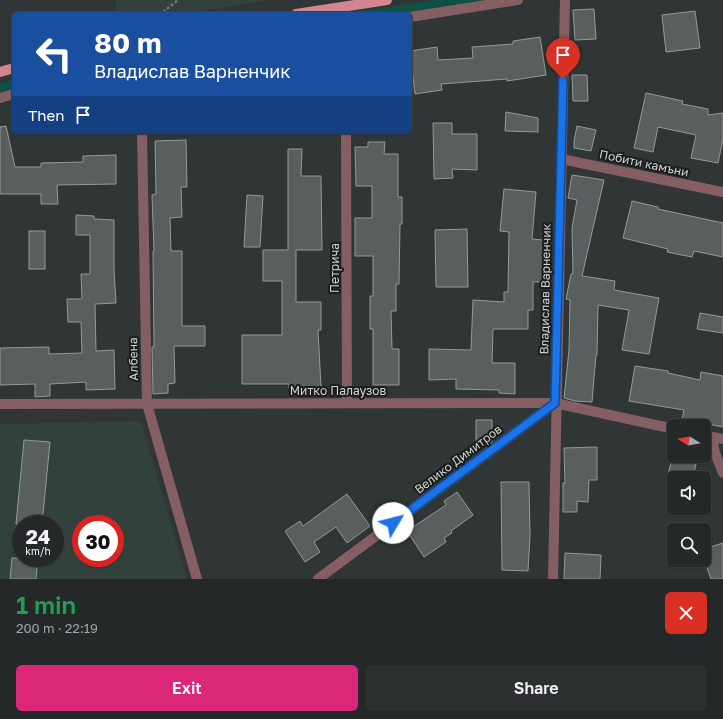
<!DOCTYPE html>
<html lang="en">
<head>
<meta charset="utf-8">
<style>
  :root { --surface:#242828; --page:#2c3030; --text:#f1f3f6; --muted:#a3a6a8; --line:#414445; --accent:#db2777 }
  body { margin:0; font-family:"Golos Text",sans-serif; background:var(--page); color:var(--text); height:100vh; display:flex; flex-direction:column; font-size:15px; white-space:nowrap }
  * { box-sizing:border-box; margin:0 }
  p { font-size:13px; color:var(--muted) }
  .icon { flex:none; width:22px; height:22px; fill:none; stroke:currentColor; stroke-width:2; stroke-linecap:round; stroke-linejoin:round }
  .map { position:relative; height:579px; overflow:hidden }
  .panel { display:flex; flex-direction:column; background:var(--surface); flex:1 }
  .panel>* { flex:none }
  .top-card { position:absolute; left:12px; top:12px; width:400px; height:122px; border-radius:6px; box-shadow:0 1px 3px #0004,0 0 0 1px var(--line); background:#1a4fa0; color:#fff; overflow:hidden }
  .needle { width:26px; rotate:281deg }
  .controls { position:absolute; left:667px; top:419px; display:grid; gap:8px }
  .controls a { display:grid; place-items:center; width:44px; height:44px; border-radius:6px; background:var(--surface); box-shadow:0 1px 3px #0004,0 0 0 1px var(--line); font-size:20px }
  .speed { position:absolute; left:12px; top:515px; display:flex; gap:8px; font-size:20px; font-weight:700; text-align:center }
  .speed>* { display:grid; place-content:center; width:52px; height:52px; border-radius:50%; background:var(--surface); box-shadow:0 1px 3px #0004,0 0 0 1px var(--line); line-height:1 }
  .speed small { font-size:10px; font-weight:400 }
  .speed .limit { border:6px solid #d22; background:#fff; color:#111 }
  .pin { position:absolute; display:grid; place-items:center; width:34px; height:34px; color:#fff; margin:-41px -17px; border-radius:50% 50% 50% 0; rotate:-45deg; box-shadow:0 0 4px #0007 }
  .pin .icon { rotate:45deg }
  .me { position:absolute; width:44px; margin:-22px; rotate:53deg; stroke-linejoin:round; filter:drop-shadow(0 0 3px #0008) }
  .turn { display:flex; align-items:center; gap:14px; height:84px; padding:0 16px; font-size:18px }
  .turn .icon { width:52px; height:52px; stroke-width:2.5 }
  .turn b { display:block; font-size:28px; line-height:34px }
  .then { display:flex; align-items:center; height:38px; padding:0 16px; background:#0003; gap:8px; font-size:15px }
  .round { display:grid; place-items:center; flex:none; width:42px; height:42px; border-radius:6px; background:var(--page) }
  .head { display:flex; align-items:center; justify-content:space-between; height:68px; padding:0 16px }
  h1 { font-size:24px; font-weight:600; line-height:30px; color:#1e9e55 }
  .cta { display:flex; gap:8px; margin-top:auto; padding:8px 16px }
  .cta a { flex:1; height:46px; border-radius:6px; background:var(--accent); color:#fff; font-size:16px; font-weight:600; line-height:46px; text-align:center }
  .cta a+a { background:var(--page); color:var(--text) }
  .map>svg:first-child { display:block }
</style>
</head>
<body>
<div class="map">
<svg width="723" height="579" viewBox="0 0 723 579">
  <rect width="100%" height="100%" fill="#303635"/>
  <g fill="#33413d" fill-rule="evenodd">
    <polygon points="115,0 269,0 181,14 117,14"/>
    <path d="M 141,421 L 187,579 L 0,579 L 0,424 ZM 21,524 L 55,524 L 55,558 L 21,558 ZM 81,524 L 115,524 L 115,558 L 81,558 Z"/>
  </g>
  <g fill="#104f44">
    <polygon points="433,0 518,0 410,14 343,14"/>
    <polygon points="14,80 14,94 0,98 0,83"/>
  </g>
  <g fill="#595f5e" stroke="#939a98">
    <polygon points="594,9 596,39 575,40 573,10"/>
    <polygon points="695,11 700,48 666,52 662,15"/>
    <polygon points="540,37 546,75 507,81 507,79 441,84 442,90 415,94 410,51 437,47 438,60 473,58 472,47 513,44 513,41"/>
    <polygon points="572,75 587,75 588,101 573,101"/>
    <polygon points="646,93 683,101 682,104 708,109 708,115 723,113 723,139 718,163 691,158 696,135 658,127 653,152 634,148"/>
    <polygon points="506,112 538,118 538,132 505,131"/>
    <polygon points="433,123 452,123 452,134 477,134 477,170 452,169 453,178 434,179"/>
    <polygon points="6,126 15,167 41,167 41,163 83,162 83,156 116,155 116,184 57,185 58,204 41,204 41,194 0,194 0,127"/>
    <polygon points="577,126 596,130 591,151 574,148 574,141"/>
    <polygon points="186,140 187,187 181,187 182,217 170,218 171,251 182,251 182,326 205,326 205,346 174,346 175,383 168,384 168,393 153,394 152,347 154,347 153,251 154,251 152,195 156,194 155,141"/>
    <polygon points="368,142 385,142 384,154 398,154 398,197 402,197 402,224 400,224 399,284 396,284 396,311 391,311 392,349 399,349 399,385 373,385 373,329 370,329 370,296 373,296 373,256 355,256 355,218 372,218 372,186 356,186 355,147 368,147"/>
    <polygon points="288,149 302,149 301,176 321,176 322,250 296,250 296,302 321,302 321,330 318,330 321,387 289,388 289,384 242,384 242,335 282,335 282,281 263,281 263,250 288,250"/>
    <polygon points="572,175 604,180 582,276 615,281 614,290 659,298 649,354 622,350 629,310 598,305 597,355 596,355 592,402 575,401 564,398 569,350 570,300 566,299 571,274 573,274 572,228 577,200 568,198"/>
    <polygon points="504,189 536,192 532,239 543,240 543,282 533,282 533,310 528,310 528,329 493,329 492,363 515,363 515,394 499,393 499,390 456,389 456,379 429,380 429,349 471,350 473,300 504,302 504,292 508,292 509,232 500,231"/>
    <polygon points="247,195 263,196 260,247 244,247"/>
    <polygon points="632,201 658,207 658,209 723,223 723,257 694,251 692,257 667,252 668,249 623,238"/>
    <polygon points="76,215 94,216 94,219 114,220 114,269 116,303 95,304 96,351 114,350 115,389 86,390 86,382 50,384 50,396 35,397 35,384 0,385 0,348 49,347 49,354 82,353 81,322 68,322 67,299 82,299 81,274 90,274 90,235 76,235"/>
    <polygon points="467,229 468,287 436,287 435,230"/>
    <rect x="29" y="231" width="16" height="38"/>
    <polygon points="700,313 723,317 723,333 697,329"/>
    <polygon points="635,366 668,371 668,373 700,380 701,372 723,376 723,427 682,419 684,410 629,401"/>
    <polygon points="476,420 492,420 492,442 487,445 476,445"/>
    <polygon points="24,440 50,442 42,524 16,524"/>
    <polygon points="597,447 597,480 589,480 588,502 577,501 577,512 563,512 563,483 565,483 564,448"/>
    <polygon points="672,459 696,464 693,478 667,478"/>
    <polygon points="501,482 529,482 530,536 528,571 502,570"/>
    <polygon points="457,492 473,515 451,531 452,533 444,538 446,542 424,557 407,531 446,505 444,501"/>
    <polygon points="347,494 370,526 347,543 336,527 314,542 320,552 305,562 285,531 300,521 303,526"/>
    <polygon points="723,543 723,579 711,579 704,559 704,549"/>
    <polygon points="565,553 601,555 600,579 564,579"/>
    <polygon points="12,558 38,558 36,579 10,579"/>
  </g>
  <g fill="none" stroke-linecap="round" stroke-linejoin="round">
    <polyline stroke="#717675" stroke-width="2.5" stroke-dasharray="3 2" stroke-linecap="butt" points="163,12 178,0"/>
    <g stroke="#855e64" stroke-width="10">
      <polyline points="410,17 518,0"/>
      <polyline points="0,98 14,94"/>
      <polyline points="142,132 147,404 197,579"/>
      <polyline points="346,132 347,403"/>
      <polyline points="561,159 723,192"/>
      <polyline points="0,404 555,403 674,429"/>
      <polyline points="704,435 723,439"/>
      <polyline points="712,437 715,453 723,473"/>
      <polyline points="318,579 555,403"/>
      <path d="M 553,579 C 556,386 560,193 565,0"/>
    </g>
    <g stroke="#d38591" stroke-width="10">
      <polyline points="296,14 387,0"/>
      <polyline points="0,72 14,68"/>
    </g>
  </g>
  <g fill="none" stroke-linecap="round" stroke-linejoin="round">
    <g stroke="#114b97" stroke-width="10">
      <polyline id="route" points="393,523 555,403 563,79"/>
    </g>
    <use href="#route" stroke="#1a73e8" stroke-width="7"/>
  </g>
  <g text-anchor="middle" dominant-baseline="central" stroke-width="4" stroke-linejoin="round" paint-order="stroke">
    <g font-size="12" fill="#cfd3d2" stroke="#1a1d1c">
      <text transform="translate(644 163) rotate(12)">Побити камъни</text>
      <text transform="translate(334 268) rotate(-90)">Петрича</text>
      <text transform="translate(545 289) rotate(-89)">Владислав Варненчик</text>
      <text transform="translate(133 359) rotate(-91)">Албена</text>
      <text x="338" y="390">Митко Палаузов</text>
      <text transform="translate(458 459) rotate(-37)">Велико Димитров</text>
    </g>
  </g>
</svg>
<div class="controls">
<a><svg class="needle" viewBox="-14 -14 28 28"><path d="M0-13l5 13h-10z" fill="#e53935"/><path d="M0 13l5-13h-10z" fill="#a3a6a8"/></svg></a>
<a><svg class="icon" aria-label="sound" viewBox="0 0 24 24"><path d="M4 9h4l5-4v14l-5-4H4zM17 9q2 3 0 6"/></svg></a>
<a><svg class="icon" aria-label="search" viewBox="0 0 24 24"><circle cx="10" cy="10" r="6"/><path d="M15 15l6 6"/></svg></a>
</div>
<div class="speed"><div>24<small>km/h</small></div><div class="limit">30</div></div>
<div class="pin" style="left:563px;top:79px;background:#d93025"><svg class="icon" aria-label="arrive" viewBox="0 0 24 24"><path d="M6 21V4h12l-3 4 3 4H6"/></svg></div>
<svg class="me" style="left:393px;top:523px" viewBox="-20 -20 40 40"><circle r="19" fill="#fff"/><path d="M0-13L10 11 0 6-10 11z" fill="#1a73e8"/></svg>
<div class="top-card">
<div class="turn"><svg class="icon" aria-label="left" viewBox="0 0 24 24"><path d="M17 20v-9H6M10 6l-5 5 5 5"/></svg><div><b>80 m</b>Владислав Варненчик</div></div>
<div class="then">Then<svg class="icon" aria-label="arrive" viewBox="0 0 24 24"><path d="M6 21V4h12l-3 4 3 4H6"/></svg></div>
</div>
</div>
<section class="panel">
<div class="head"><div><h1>1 min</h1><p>200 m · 22:19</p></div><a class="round" style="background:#d93025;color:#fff"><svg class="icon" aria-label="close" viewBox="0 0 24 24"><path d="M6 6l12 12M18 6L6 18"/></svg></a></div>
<div class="cta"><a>Exit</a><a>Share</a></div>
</section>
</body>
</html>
